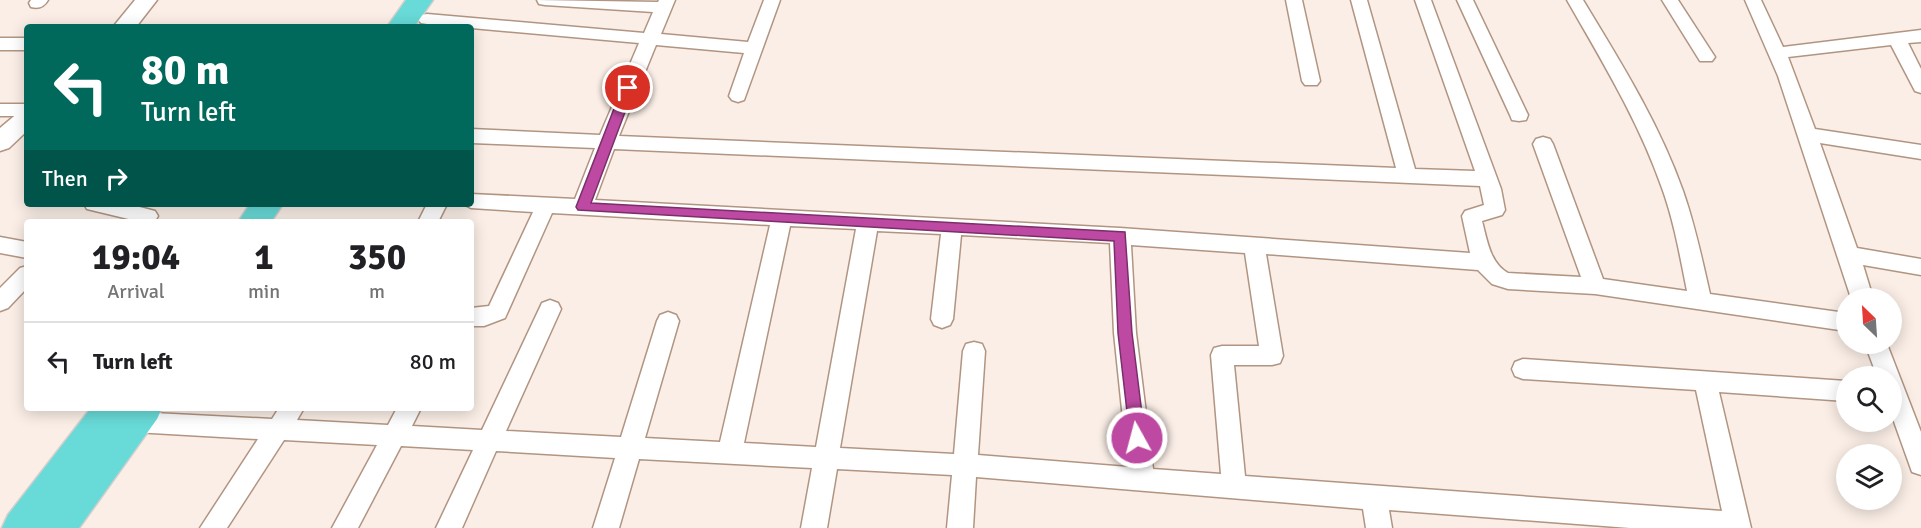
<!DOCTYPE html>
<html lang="en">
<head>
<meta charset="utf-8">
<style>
  :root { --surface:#fff; --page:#f2f2f2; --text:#202124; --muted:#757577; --line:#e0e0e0 }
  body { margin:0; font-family:Signika,sans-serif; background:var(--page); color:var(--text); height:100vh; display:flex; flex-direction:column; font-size:22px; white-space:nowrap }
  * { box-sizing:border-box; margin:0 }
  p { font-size:20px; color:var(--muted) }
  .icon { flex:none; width:33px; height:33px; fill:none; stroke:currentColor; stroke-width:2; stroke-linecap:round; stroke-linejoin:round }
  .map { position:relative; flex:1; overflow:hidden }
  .side { position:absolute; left:24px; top:219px; width:450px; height:192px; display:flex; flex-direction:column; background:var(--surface); border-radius:6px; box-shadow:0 3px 15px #0003 }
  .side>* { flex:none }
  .guide { position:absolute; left:24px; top:24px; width:450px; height:183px; border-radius:6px; box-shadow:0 3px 15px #0003; background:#00695c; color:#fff; overflow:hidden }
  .needle { width:39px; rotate:335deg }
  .fabs { position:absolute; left:1836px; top:288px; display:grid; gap:12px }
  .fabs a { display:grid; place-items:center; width:66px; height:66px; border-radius:50%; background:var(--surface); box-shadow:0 3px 15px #0003; font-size:30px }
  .pin { position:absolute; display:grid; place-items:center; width:51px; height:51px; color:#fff; margin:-26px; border:3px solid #fff; border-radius:50%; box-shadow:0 2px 6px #0007 }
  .me { position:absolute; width:66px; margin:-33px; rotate:353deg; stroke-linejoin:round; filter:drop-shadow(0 0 4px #0008) }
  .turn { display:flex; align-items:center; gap:21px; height:126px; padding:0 18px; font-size:27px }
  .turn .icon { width:78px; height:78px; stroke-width:2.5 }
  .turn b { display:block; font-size:42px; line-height:51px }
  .then { display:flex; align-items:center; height:57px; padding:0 18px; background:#0003; gap:12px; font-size:22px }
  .eta { display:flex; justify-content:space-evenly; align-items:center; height:102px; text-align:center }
  .eta b { font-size:36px; font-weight:700; line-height:42px }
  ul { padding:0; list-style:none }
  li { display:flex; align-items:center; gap:18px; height:78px; padding:0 18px; border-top:2px solid var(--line) }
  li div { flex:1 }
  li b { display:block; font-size:22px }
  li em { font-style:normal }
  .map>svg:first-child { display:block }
</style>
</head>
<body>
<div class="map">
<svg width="1921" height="528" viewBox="0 0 1921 528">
  <rect width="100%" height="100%" fill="#faeee6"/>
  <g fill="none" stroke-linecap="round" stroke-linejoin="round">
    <g stroke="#b19582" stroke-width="3">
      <g id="minor">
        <path d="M 31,0 L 48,0 C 44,7 39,9 31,7 L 29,3 Z"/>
        <path d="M 537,0 L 658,2 L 659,0 L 675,0 L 661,34 L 748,42 L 764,0 L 780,0 L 744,100 L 738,102 L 732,100 L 729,96 L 744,53 L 656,45 L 619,136 L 1396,168 L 1351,0 L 1367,0 L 1415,169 L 1475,171 L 1415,0 L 1431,0 L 1501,189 L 1505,210 L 1502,215 L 1482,221 C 1487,240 1490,263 1508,273 L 1581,277 L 1533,144 L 1536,139 L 1543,137 L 1550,139 L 1553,144 L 1603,279 L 1687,291 C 1680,256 1674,221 1662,188 C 1639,122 1602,61 1567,0 L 1583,0 C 1620,61 1659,123 1683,191 C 1695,225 1702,259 1710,294 L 1846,313 L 1846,331 L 1595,294 L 1508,289 L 1492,284 L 1478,270 L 1266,254 L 1283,356 L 1280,363 L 1272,365 L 1234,365 L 1245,476 L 1722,511 L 1696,390 L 1523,379 L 1515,376 L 1512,369 L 1515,362 L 1523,359 L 1846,381 L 1846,401 L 1719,392 L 1751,528 L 1630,528 L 1389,510 L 1392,528 L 1366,528 L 1363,509 L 976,477 L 973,528 L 947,528 L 952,475 L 837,469 L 827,528 L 801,528 L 812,468 L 639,459 L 619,528 L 593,528 L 615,458 L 496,451 L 462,528 L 436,528 L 473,450 L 401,446 L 358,528 L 332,528 L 377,445 L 284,440 L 227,528 L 200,528 L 258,439 L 134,432 L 126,429 L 122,422 L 126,415 L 134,412 L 272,419 L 279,408 L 304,408 L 297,420 L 388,425 L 397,408 L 421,408 L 412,426 L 482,430 L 542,303 L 550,300 L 558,303 L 561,309 L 506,431 L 621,437 L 657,321 L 660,315 L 668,312 L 676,315 L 679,321 L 645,438 L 720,442 L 770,225 L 552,213 L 505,318 L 484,326 L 471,326 L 471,308 L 489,306 L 533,212 L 471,208 L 463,204 L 471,204 L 471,194 L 575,199 L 595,148 L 471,143 L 471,129 L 600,135 L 639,43 L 427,24 L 421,23 L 418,19 L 421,15 L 427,14 L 644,33 L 653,12 L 545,5 L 539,4 ZM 614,149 L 1480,186 L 1484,205 L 1465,211 L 1462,216 L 1470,253 L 1120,228 L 595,200 ZM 790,226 L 856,229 L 816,447 L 744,443 ZM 877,231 L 941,234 L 931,319 L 934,325 L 942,328 L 950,325 L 953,319 L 961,235 L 1110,243 L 1114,333 L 1128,467 L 978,455 L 985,351 L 982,344 L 974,342 L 966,344 L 963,351 L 954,454 L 840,448 ZM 1131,245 L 1245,253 L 1259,346 L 1222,346 L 1214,348 L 1211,355 L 1221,474 L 1153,469 L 1136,333 Z"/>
        <polygon points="1286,0 1302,0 1320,81 1317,85 1305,85 1302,81"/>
        <polygon points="1457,0 1473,0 1528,115 1526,120 1519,121 1512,120 1510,115"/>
        <polygon points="1662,0 1678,0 1715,57 1712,61 1700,61"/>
        <polygon points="1745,0 1761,0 1783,47 1921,30 1921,42 1908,43 1921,69 1921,93 1915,91 1891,45 1788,57 1815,129 1921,145 1921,159 1820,143 1857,248 1921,259 1921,275 1863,265 1873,298 1851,298 1778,76"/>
        <rect x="0" y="38" width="27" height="12"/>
        <rect x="0" y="104" width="27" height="12"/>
        <polygon points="84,204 128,204 155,211 158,216 155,221 141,222 87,209"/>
        <polygon points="427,204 447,204 438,222 418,222"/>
        <polygon points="0,237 27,242 27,258 0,253"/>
        <polygon points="27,266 27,288 8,308 0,311 0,288 20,268"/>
        <polygon points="1865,344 1887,344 1921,432 1921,475 1912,472 1892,416 1892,376 1877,376"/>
      </g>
    </g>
    <g stroke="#b19582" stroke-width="3">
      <g id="tertiary">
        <polygon points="135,0 157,0 136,27 113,27"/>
        <polygon points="27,110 27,131 9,148 0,151 0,128 19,112"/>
      </g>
    </g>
    <g stroke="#d1cfcd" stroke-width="3">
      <g id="primary">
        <polygon points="406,0 433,0 414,27 387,27"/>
        <polygon points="250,204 283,204 271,222 238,222"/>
        <polygon points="91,408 162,408 157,419 79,528 2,528 8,515"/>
      </g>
    </g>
    <use href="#minor" fill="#fff" fill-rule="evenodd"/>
    <use href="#tertiary" fill="#fff" fill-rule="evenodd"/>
    <use href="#primary" fill="#68dad7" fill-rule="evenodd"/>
  </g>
  <polygon fill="#bd49a2" stroke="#7b2f69" stroke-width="1.5" points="628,84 634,88 591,203 1125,232 1132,333 1145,438 1143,443 1137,445 1132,443 1130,438 1118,333 1114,241 578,210 576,207 622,88"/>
</svg>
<div class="fabs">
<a><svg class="needle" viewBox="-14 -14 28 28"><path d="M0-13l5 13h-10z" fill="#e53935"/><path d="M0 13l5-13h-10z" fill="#757577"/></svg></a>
<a><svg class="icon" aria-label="search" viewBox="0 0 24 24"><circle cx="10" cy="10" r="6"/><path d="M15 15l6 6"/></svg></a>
<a><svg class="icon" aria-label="layers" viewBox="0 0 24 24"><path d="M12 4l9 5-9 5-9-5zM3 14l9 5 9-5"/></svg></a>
</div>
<div class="pin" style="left:628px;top:88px;background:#d93025"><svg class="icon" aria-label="arrive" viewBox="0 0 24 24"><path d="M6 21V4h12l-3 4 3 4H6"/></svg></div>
<svg class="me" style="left:1137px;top:438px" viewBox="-20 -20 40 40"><circle r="17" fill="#bd49a2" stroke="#fff" stroke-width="3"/><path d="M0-11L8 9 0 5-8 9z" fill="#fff"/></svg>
<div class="guide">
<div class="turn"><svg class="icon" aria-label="left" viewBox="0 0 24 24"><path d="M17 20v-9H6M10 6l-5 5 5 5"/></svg><div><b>80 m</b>Turn left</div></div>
<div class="then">Then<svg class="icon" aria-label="right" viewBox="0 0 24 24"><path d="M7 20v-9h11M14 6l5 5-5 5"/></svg></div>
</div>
<section class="side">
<div class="eta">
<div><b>19:04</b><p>Arrival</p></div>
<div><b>1</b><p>min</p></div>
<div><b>350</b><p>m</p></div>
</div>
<ul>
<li><svg class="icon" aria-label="left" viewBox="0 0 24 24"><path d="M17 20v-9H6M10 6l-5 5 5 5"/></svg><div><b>Turn left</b></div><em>80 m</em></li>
</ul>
</section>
</div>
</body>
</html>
